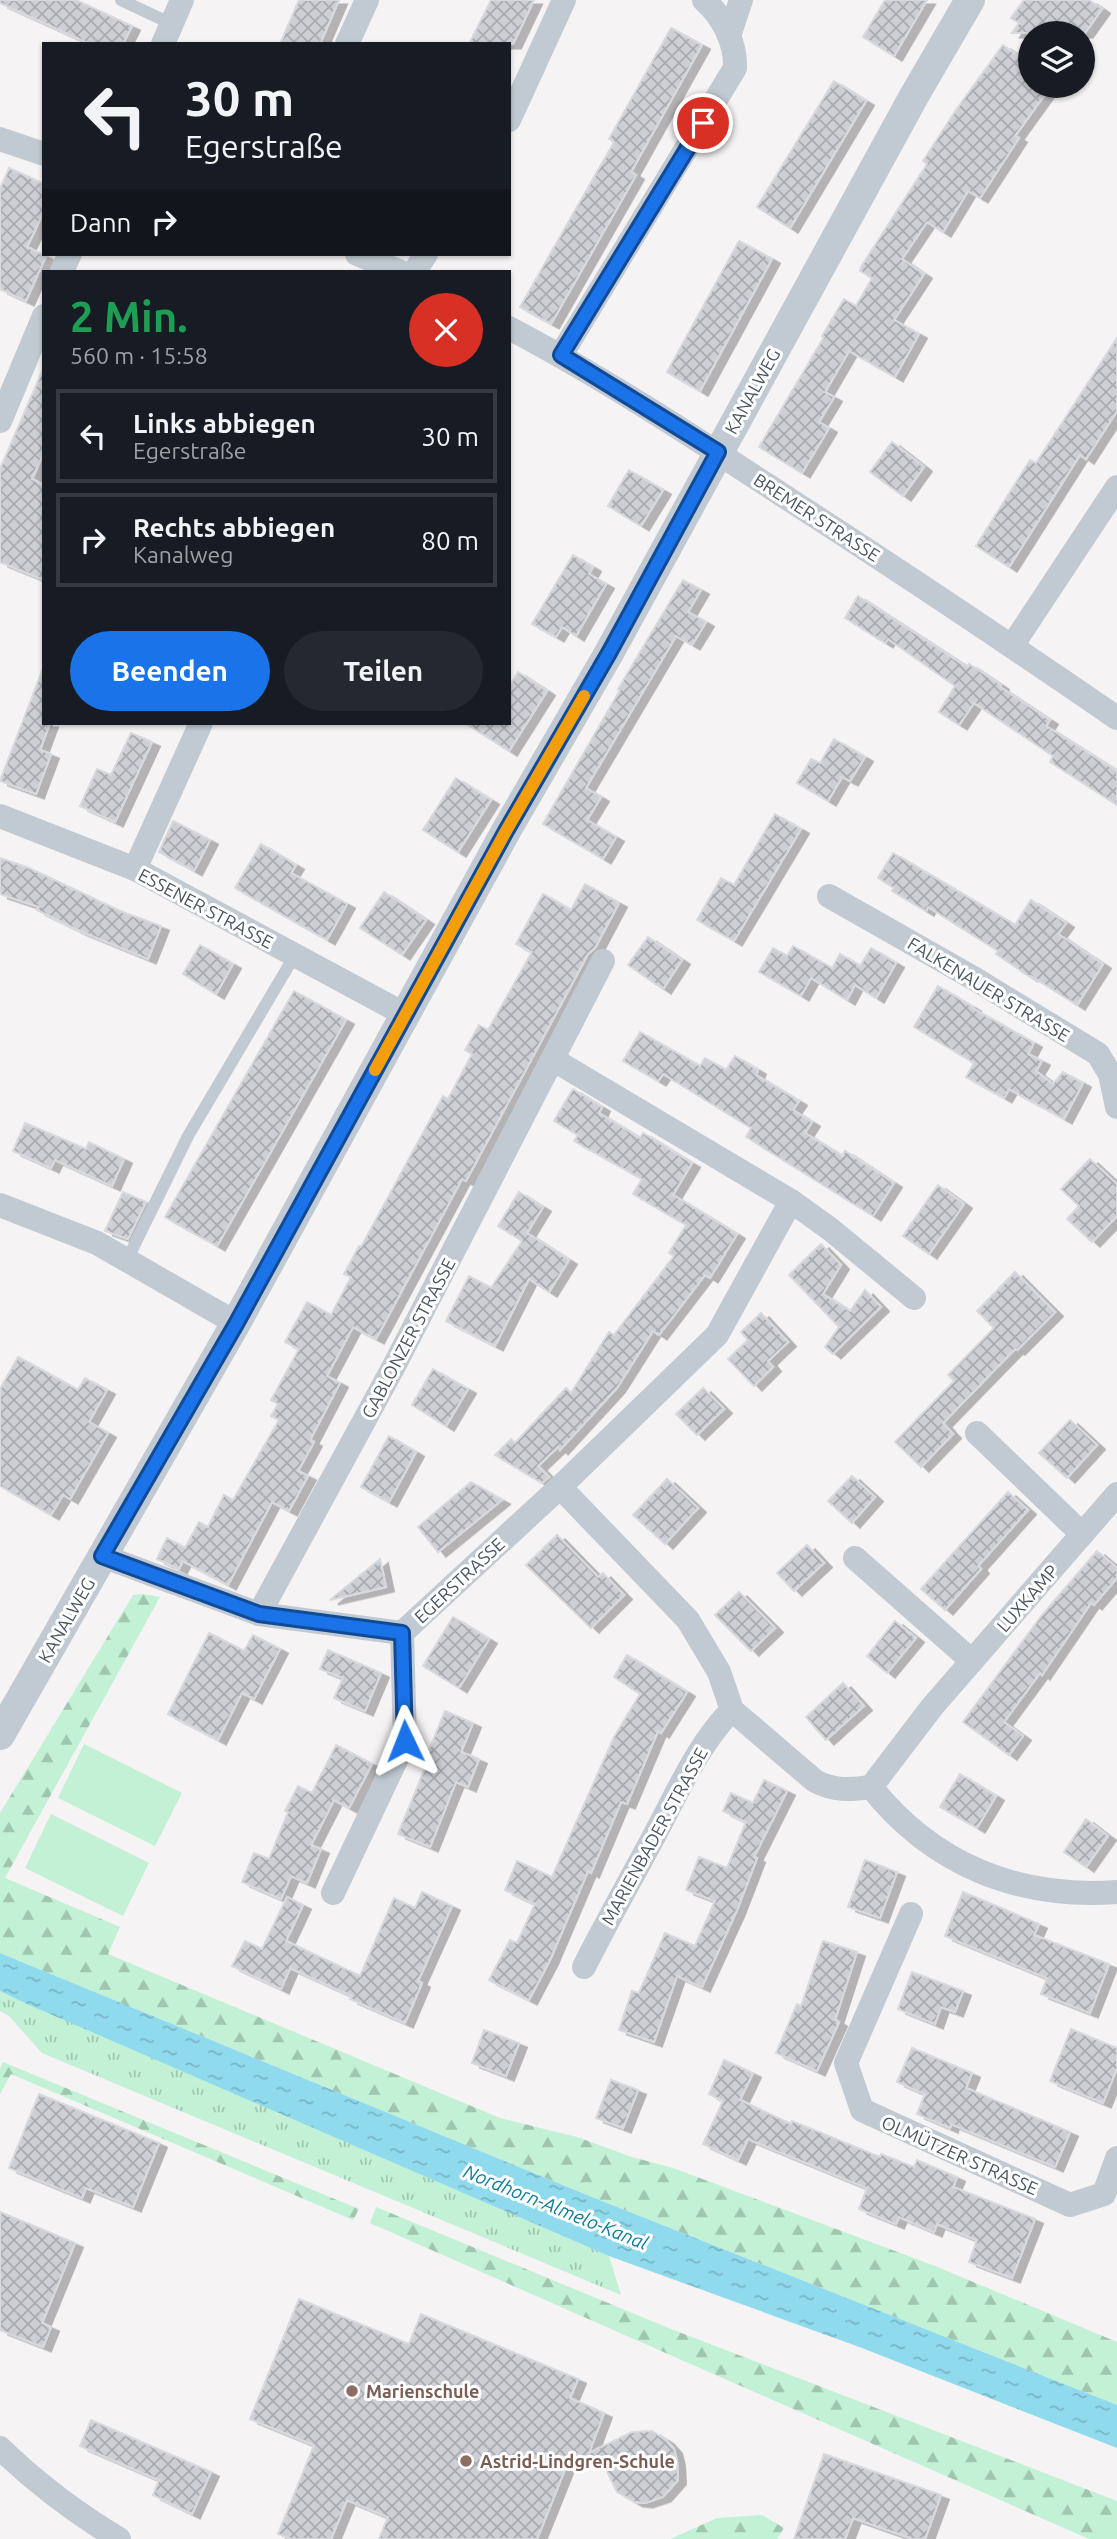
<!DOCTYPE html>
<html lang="de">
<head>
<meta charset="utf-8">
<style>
  :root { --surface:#171b24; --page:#242831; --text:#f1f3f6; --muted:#9ea1a6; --line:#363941; --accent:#1a73e8 }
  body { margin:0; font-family:Ubuntu,sans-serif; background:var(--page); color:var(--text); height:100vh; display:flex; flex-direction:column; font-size:26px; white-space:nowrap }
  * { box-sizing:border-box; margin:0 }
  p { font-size:23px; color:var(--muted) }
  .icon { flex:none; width:38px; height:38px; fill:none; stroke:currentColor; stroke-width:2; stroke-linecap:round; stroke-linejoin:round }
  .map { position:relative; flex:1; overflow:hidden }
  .side { position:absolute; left:42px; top:270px; width:469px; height:455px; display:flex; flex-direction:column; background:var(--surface); border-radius:0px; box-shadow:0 2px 5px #0004 }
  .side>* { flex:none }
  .banner { position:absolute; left:42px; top:42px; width:469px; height:214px; border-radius:0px; box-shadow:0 2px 5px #0004; background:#171b24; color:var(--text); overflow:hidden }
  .controls { position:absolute; left:1018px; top:21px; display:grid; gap:14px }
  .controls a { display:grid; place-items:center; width:77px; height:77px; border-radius:50%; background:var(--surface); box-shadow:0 2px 5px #0004; font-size:35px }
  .pin { position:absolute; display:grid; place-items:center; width:60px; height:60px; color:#fff; margin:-30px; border:4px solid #fff; border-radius:50%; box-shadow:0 2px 7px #0007 }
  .me { position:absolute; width:77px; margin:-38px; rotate:358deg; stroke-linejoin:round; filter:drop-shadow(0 0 5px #0008) }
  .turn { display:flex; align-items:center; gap:24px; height:147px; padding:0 28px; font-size:32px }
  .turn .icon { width:91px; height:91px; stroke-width:2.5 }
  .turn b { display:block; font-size:49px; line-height:60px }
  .then { display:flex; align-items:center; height:66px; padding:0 28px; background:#0003; gap:14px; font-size:26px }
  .round { display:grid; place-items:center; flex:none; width:74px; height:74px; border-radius:37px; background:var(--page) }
  .head { display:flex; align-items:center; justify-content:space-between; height:119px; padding:0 28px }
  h1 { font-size:42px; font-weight:700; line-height:52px; color:#1e9e55 }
  .cta { display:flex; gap:14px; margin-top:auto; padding:14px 28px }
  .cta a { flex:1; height:80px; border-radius:42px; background:var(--accent); color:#fff; font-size:28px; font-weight:700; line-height:80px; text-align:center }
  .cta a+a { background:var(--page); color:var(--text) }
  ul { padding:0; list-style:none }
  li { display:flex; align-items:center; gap:21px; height:94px; margin:0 14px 10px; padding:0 14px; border:4px solid var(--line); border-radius:0px }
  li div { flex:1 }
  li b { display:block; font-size:26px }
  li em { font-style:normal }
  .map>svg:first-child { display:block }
</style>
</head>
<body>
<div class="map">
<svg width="1117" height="2539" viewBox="0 0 1117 2539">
  <defs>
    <pattern id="grass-tufts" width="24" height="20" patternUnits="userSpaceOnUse" patternTransform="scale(1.75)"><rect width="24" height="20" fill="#c3f1d5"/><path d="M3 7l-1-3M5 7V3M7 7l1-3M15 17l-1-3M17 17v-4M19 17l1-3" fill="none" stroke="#a0c6b0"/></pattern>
    <pattern id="forest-firs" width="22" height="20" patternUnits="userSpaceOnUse" patternTransform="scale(1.75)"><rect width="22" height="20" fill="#c3f1d5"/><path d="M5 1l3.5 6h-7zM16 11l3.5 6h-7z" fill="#a0c6b0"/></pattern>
    <pattern id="water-ripples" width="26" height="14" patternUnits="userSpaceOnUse" patternTransform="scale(1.75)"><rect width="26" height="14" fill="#90daee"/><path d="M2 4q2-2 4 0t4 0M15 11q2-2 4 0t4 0" fill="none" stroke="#78b4c4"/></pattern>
    <pattern id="building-cross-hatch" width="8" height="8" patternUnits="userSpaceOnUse" patternTransform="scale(1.75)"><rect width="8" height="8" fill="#cdcfd5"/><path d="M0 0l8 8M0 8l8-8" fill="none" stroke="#a8abb0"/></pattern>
    <filter id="shadow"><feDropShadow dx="8" dy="4.5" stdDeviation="0" flood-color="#0004"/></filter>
  </defs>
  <rect width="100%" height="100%" fill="#f5f3f3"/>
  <polygon fill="url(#grass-tufts)" points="0,1991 609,2256 621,2295 42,2053 9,2016 0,2011"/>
  <g fill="url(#forest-firs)">
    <polygon points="143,1594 160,1597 5,1878 120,1927 108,1954 500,2118 577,2137 632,2157 673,2168 935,2266 1117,2342 1117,2405 592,2197 0,1953 0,1813 133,1595"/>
    <polygon points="3,2062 359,2209 353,2220 11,2074 0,2094 0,2069"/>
    <polygon points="376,2207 671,2329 1117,2501 1117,2539 1089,2539 370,2223"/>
    <polygon points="762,2515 784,2528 777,2539 670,2539 717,2518"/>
  </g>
  <g fill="#c3f1d5">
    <polygon points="84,1744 182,1793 155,1846 58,1798"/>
    <polygon points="51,1814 149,1863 123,1916 25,1868"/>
  </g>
  <polygon fill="url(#water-ripples)" points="0,1953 592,2197 1117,2405 1117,2448 862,2348 609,2256 27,2004 0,1991"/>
  <g fill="url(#building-cross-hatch)" stroke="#d7d9de" stroke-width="2" filter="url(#shadow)">
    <polygon points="0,0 76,0 132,26 123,44 90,44 0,3"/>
    <polygon points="299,0 339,0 320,44 280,44"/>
    <polygon points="491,0 534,0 513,44 469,44"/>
    <polygon points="885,0 927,0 894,56 863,37"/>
    <polygon points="1024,0 1089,0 1102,9 1085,33 1012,33 1019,23 1011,18"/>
    <polygon points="671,28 702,45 631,172 636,175 551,324 520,307 614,142 609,139"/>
    <polygon points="1003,45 1031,65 1031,86 1051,86 1015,136 1019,138 980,198 968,191 943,232 927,222 902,259 924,274 894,320 919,334 895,377 849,351 825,392 834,397 819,422 829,428 802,473 759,447 824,337 822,336 844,299 856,306 872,278 860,271 861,267 927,164 923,161 956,110"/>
    <polygon points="834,81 866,101 790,228 757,207"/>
    <polygon points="9,168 44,184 44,211 27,247 46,256 26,301 0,289 0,189"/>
    <polygon points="739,241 772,259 700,391 667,372"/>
    <polygon points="1117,338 1117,411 1086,459 1080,455 1009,567 976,546 1030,460 1036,463"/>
    <polygon points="44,367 44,452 32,479 44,485 44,580 0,562 0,469"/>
    <polygon points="892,442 924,467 903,496 870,472"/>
    <polygon points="629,470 663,490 641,526 608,506"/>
    <polygon points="573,555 593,567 589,574 606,584 576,636 562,627 556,637 532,624"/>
    <polygon points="683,580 701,590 688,612 706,622 692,645 676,636 586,788 601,797 587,820 616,837 603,859 543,824 620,690 618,689"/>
    <polygon points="858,596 967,667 969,664 1001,685 1000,687 1050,720 1046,726 1117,771 1117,805 1050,762 1053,756 974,703 959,725 939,712 955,686 888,639 885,643 845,618"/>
    <polygon points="42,671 44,672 44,723 50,723 40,750 51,754 36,794 0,781"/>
    <polygon points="518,672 547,691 509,751 465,723 509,723 509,687"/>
    <polygon points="131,733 152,742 115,822 80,806 97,769 111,775"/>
    <polygon points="834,739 865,757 850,781 842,777 828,801 797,783 811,759 820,763"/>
    <polygon points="456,778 491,800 458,852 423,830"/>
    <polygon points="775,814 801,829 734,941 697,920 721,878 734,885"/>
    <polygon points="173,821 210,840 194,871 159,852"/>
    <polygon points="261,844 296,865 291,873 347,904 327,940 235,888"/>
    <polygon points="893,853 1015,925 1031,900 1066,923 1058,934 1103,964 1077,1005 1031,976 1030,977 996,954 998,951 928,907 926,911 892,891 894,888 878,878"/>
    <polygon points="0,858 29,868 120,911 161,926 148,959 80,931 37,910 39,907 0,894"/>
    <polygon points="585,884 619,903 595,948 588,954 466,1181 462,1179 376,1339 353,1327 327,1376 340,1383 310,1440 314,1442 298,1471 308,1476 289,1511 272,1502 228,1585 183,1561 179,1569 157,1559 167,1538 185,1548 199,1522 208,1527 224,1495 233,1500 279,1420 271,1416 278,1404 271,1400 299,1349 285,1342 307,1302 331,1315 351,1277 344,1274 359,1246 361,1247 443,1096 448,1099 472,1054 465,1050 479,1025 488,1030 532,952 516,944 543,894 571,910"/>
    <polygon points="384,892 426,920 402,955 360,928"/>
    <polygon points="648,937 682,960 663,989 628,965"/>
    <polygon points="200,945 233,964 216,994 183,974"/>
    <polygon points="793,946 832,968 840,954 860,966 871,948 896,963 876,998 855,985 847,1000 811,978 801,996 759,972 773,948 787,956"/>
    <polygon points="938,986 973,1007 972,1008 1034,1043 1028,1054 1042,1061 1036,1071 1053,1084 1063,1072 1083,1083 1064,1119 1009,1089 1004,1098 966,1077 974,1063 914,1027"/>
    <polygon points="294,991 346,1020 217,1246 165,1217"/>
    <polygon points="640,1032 700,1066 705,1058 726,1070 735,1056 758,1070 756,1075 799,1101 793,1110 812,1122 805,1133 842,1156 845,1151 894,1183 873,1216 746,1137 751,1128 663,1074 658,1081 623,1061"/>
    <polygon points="573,1089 602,1107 599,1113 640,1138 643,1133 692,1163 673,1195 737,1234 710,1278 705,1275 659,1335 653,1331 617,1388 560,1450 558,1447 538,1466 549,1477 542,1483 495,1455 511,1439 515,1443 566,1388 571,1393 609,1332 614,1335 674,1256 669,1253 686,1225 633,1194 642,1179 574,1141 578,1135 554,1121"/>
    <polygon points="25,1123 86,1149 89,1142 124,1159 112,1186 55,1160 51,1168 13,1151"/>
    <polygon points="1090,1159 1117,1184 1117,1216 1092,1242 1067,1219 1079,1206 1061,1189"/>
    <polygon points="938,1185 964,1204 929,1254 903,1236"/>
    <polygon points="123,1192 146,1202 128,1239 105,1231"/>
    <polygon points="519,1192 543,1207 527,1233 569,1260 549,1292 529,1279 495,1346 446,1321 469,1276 491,1288 522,1241 498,1226"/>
    <polygon points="821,1244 841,1265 823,1294 850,1311 865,1290 881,1307 833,1354 825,1347 839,1327 789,1275"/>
    <polygon points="1015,1272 1055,1312 1017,1350 1015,1349 943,1423 953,1434 921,1467 895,1442 954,1381 948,1375 994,1328 977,1311"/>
    <polygon points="761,1313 788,1342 768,1361 773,1367 754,1386 728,1359 748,1340 741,1332"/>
    <polygon points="18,1357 78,1390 85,1378 107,1390 89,1422 108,1433 70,1499 63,1495 51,1515 0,1486 0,1389"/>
    <polygon points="433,1369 468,1389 446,1426 412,1405"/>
    <polygon points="703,1388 724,1409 697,1435 676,1414"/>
    <polygon points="1070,1420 1097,1445 1067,1478 1039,1453"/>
    <polygon points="389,1436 416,1452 389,1502 361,1487"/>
    <polygon points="852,1476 875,1497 852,1523 828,1501"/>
    <polygon points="667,1479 698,1508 665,1544 633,1515"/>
    <polygon points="471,1482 502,1500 438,1552 418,1527"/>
    <polygon points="1008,1492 1028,1510 978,1566 981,1569 945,1610 921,1589"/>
    <polygon points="557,1535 598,1577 603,1573 624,1595 591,1628 526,1565"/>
    <polygon points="807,1545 824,1563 794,1591 777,1573"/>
    <polygon points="1097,1551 1117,1568 1117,1578 1094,1605 1091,1603 1042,1675 1040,1673 1004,1722 1023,1736 1009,1755 963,1722 1042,1615"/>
    <polygon points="380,1559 386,1587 330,1600"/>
    <polygon points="739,1592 775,1628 751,1651 715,1615"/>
    <polygon points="453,1617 489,1639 459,1688 423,1666"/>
    <polygon points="895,1621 916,1638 887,1673 867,1656"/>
    <polygon points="209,1633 244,1651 253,1635 280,1649 254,1699 242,1693 218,1740 168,1714"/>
    <polygon points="328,1650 381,1673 365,1711 334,1698 343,1678 320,1669"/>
    <polygon points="627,1655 687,1692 661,1733 658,1731 627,1804 621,1802 591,1873 588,1871 550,1960 529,2000 489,1980 510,1940 517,1943 535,1904 505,1890 517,1861 552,1877 614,1737 640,1694 614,1677"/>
    <polygon points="843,1683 864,1706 826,1740 806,1717"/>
    <polygon points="445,1711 473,1723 461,1752 479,1759 468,1787 456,1782 430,1847 398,1834 425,1768 422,1767"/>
    <polygon points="336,1745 372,1764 349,1808 334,1800 311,1845 321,1849 307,1883 291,1876 281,1899 242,1882 254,1853 269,1859 288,1812 285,1811 298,1786 312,1793"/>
    <polygon points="960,1774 996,1796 977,1828 940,1807"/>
    <polygon points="764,1780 787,1791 754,1857 757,1858 737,1910 702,1987 677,1976 654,2042 619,2030 632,1991 639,1993 665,1933 695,1946 715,1901 686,1890 699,1857 727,1868 746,1822 723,1811 731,1793 753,1803"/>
    <polygon points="1086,1819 1108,1836 1086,1867 1064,1852"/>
    <polygon points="865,1860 897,1872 880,1918 848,1907"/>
    <polygon points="422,1892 452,1906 418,1981 422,1983 405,2023 350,1999 352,1996 290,1968 281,1989 232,1966 245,1941 262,1949 287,1897 303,1905 286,1941 360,1976 394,1898 415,1908"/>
    <polygon points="963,1892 1039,1924 1034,1935 1109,1964 1090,2013 1041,1994 1047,1978 945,1936"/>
    <polygon points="823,1941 857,1952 835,2020 839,2022 817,2071 776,2053 797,2004 801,2006"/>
    <polygon points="912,1972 963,1991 955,2012 941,2007 935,2024 898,2009"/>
    <polygon points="1071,2029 1117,2048 1117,2068 1103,2103 1050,2081"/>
    <polygon points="484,2030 519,2043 506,2076 472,2063"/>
    <polygon points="912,2048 972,2073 966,2088 1070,2132 1055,2167 951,2124 950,2128 917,2114 925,2094 897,2082"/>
    <polygon points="724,2060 753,2073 740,2100 791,2124 792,2121 880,2157 881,2154 914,2167 917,2160 957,2177 953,2187 1035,2219 1012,2278 969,2262 977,2240 937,2224 934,2232 899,2217 896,2224 859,2209 867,2188 748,2139 738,2160 703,2144 723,2101 709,2094"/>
    <polygon points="611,2080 638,2090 623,2128 596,2118"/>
    <polygon points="39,2094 159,2143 133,2207 86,2188 82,2198 9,2168"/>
    <polygon points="0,2212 75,2243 42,2323 51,2327 43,2347 0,2330"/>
    <polygon points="299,2299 409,2344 421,2314 578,2379 570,2398 604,2413 589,2453 632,2432 652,2431 666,2440 674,2449 677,2461 678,2480 663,2497 645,2503 635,2502 617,2492 604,2465 572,2452 537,2539 379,2539 388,2517 347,2500 331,2539 291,2539 278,2534 314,2445 250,2419"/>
    <polygon points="91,2420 211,2472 192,2514 153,2495 159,2480 80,2446"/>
    <polygon points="824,2454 941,2495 925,2539 913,2539 853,2518 845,2539 794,2539"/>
  </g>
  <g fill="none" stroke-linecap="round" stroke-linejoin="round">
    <g stroke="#c1cad2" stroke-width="12">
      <polyline points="121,0 172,24"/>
      <polyline points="127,1260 188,1136 295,955"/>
    </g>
    <g stroke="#c1cad2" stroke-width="24">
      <polyline points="729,36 741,0"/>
      <polyline points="163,44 182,0"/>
      <polyline points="347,44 367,0"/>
      <polyline points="509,120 564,0"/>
      <polyline points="0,139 44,154"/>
      <polyline points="357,254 399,271"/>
      <polyline points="62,271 70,254"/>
      <polyline points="415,271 426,254"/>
      <path d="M 509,328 C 606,379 698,440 790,500 C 900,571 1009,644 1117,718"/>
      <path d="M 561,355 L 735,68 C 736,43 723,17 704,0"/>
      <polyline points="0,421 44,316"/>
      <polyline points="1012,646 1117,487"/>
      <polyline points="0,816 135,869 406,1015"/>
      <polyline points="135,869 201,723"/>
      <polyline points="829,896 975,979 1098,1054 1110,1074 1117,1107"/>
      <polyline points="554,1060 791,1201 830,1229 914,1298"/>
      <polyline points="0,1205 97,1243 236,1323"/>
      <polyline points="977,1433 1082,1534"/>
      <path d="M 560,1487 L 688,1620 L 719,1672 L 732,1710 L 815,1781 C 834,1791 850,1790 871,1787 C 933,1865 1018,1899 1117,1892"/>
      <polyline points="102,1556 259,1614 402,1633 560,1487 717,1335 791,1201"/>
      <polyline points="855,1558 972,1661"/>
      <polyline points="259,1614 394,1366 603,961"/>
      <polyline points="871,1787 932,1707 1117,1494"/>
      <polyline points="333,1893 405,1741 402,1633"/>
      <polyline points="911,1914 846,2063 862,2110 1070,2205 1104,2194 1117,2158"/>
      <path d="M 584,1967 C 606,1923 630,1881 653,1838 C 677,1794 697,1745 732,1710"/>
      <path d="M 0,2448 C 36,2483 76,2513 119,2539"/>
    </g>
    <polyline stroke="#c1cad2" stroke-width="30" points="0,1735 236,1323 506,831 609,653 914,96 970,0"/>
  </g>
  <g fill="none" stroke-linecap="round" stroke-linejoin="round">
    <g stroke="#114b97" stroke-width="18">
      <polyline id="route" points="405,1741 402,1633 259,1614 102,1556 236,1324 506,831 609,653 718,452 561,355 703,123"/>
    </g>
    <use href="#route" stroke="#1a73e8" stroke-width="12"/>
    <polyline stroke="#f59e0b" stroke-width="12" points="375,1070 506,831 584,696"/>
  </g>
  <g fill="#8d6e63" stroke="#fff" stroke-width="2.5">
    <circle cx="352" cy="2391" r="7"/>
    <circle cx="466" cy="2461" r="7"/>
  </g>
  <g text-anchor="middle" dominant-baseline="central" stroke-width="6" stroke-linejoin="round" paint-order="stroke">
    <g font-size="18" fill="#4a5661" stroke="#fff">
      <text transform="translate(752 391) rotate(-61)">KANALWEG</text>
      <text transform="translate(817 517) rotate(33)">BREMER STRASSE</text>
      <text transform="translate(206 908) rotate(28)">ESSENER STRASSE</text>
      <text transform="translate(989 989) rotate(31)">FALKENAUER STRASSE</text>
      <text transform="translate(408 1338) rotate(-62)">GABLONZER STRASSE</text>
      <text transform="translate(459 1580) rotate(-43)">EGERSTRASSE</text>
      <text transform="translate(1027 1598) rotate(-49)">LUXKAMP</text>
      <text transform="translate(66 1620) rotate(-60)">KANALWEG</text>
      <text transform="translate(654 1836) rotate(-61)">MARIENBADER STRASSE</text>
      <text transform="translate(960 2155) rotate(24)">OLMÜTZER STRASSE</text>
    </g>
    <g font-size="18" font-weight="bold" fill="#785e54" stroke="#fff" text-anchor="start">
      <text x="366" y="2391">Marienschule</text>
      <text x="480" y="2461">Astrid-Lindgren-Schule</text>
    </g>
    <g font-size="19" font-style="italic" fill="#0c7c9b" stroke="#fff">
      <text transform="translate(556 2207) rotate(22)">Nordhorn-Almelo-Kanal</text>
    </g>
  </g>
</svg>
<div class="controls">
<a><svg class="icon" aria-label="layers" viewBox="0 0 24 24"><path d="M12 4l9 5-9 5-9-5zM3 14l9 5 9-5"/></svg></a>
</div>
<div class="pin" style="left:703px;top:123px;background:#d93025"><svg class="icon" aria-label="arrive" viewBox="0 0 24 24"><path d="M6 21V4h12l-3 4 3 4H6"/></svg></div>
<svg class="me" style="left:405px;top:1741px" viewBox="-20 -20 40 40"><path d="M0-17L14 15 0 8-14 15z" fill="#1a73e8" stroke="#fff" stroke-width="4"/></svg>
<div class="banner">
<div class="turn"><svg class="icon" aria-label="left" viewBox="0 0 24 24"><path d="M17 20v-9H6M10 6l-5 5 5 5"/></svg><div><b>30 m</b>Egerstraße</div></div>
<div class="then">Dann<svg class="icon" aria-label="right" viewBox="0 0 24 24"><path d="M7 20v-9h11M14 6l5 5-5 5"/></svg></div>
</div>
<section class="side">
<div class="head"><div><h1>2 Min.</h1><p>560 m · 15:58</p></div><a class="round" style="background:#d93025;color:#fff"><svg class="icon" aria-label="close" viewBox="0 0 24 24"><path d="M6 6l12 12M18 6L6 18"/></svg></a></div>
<ul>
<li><svg class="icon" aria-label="left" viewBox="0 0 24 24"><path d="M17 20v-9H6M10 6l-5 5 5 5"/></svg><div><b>Links abbiegen</b><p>Egerstraße</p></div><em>30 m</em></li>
<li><svg class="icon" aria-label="right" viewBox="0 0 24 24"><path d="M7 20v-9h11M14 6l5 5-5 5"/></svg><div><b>Rechts abbiegen</b><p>Kanalweg</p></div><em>80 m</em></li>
</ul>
<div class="cta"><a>Beenden</a><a>Teilen</a></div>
</section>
</div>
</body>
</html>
